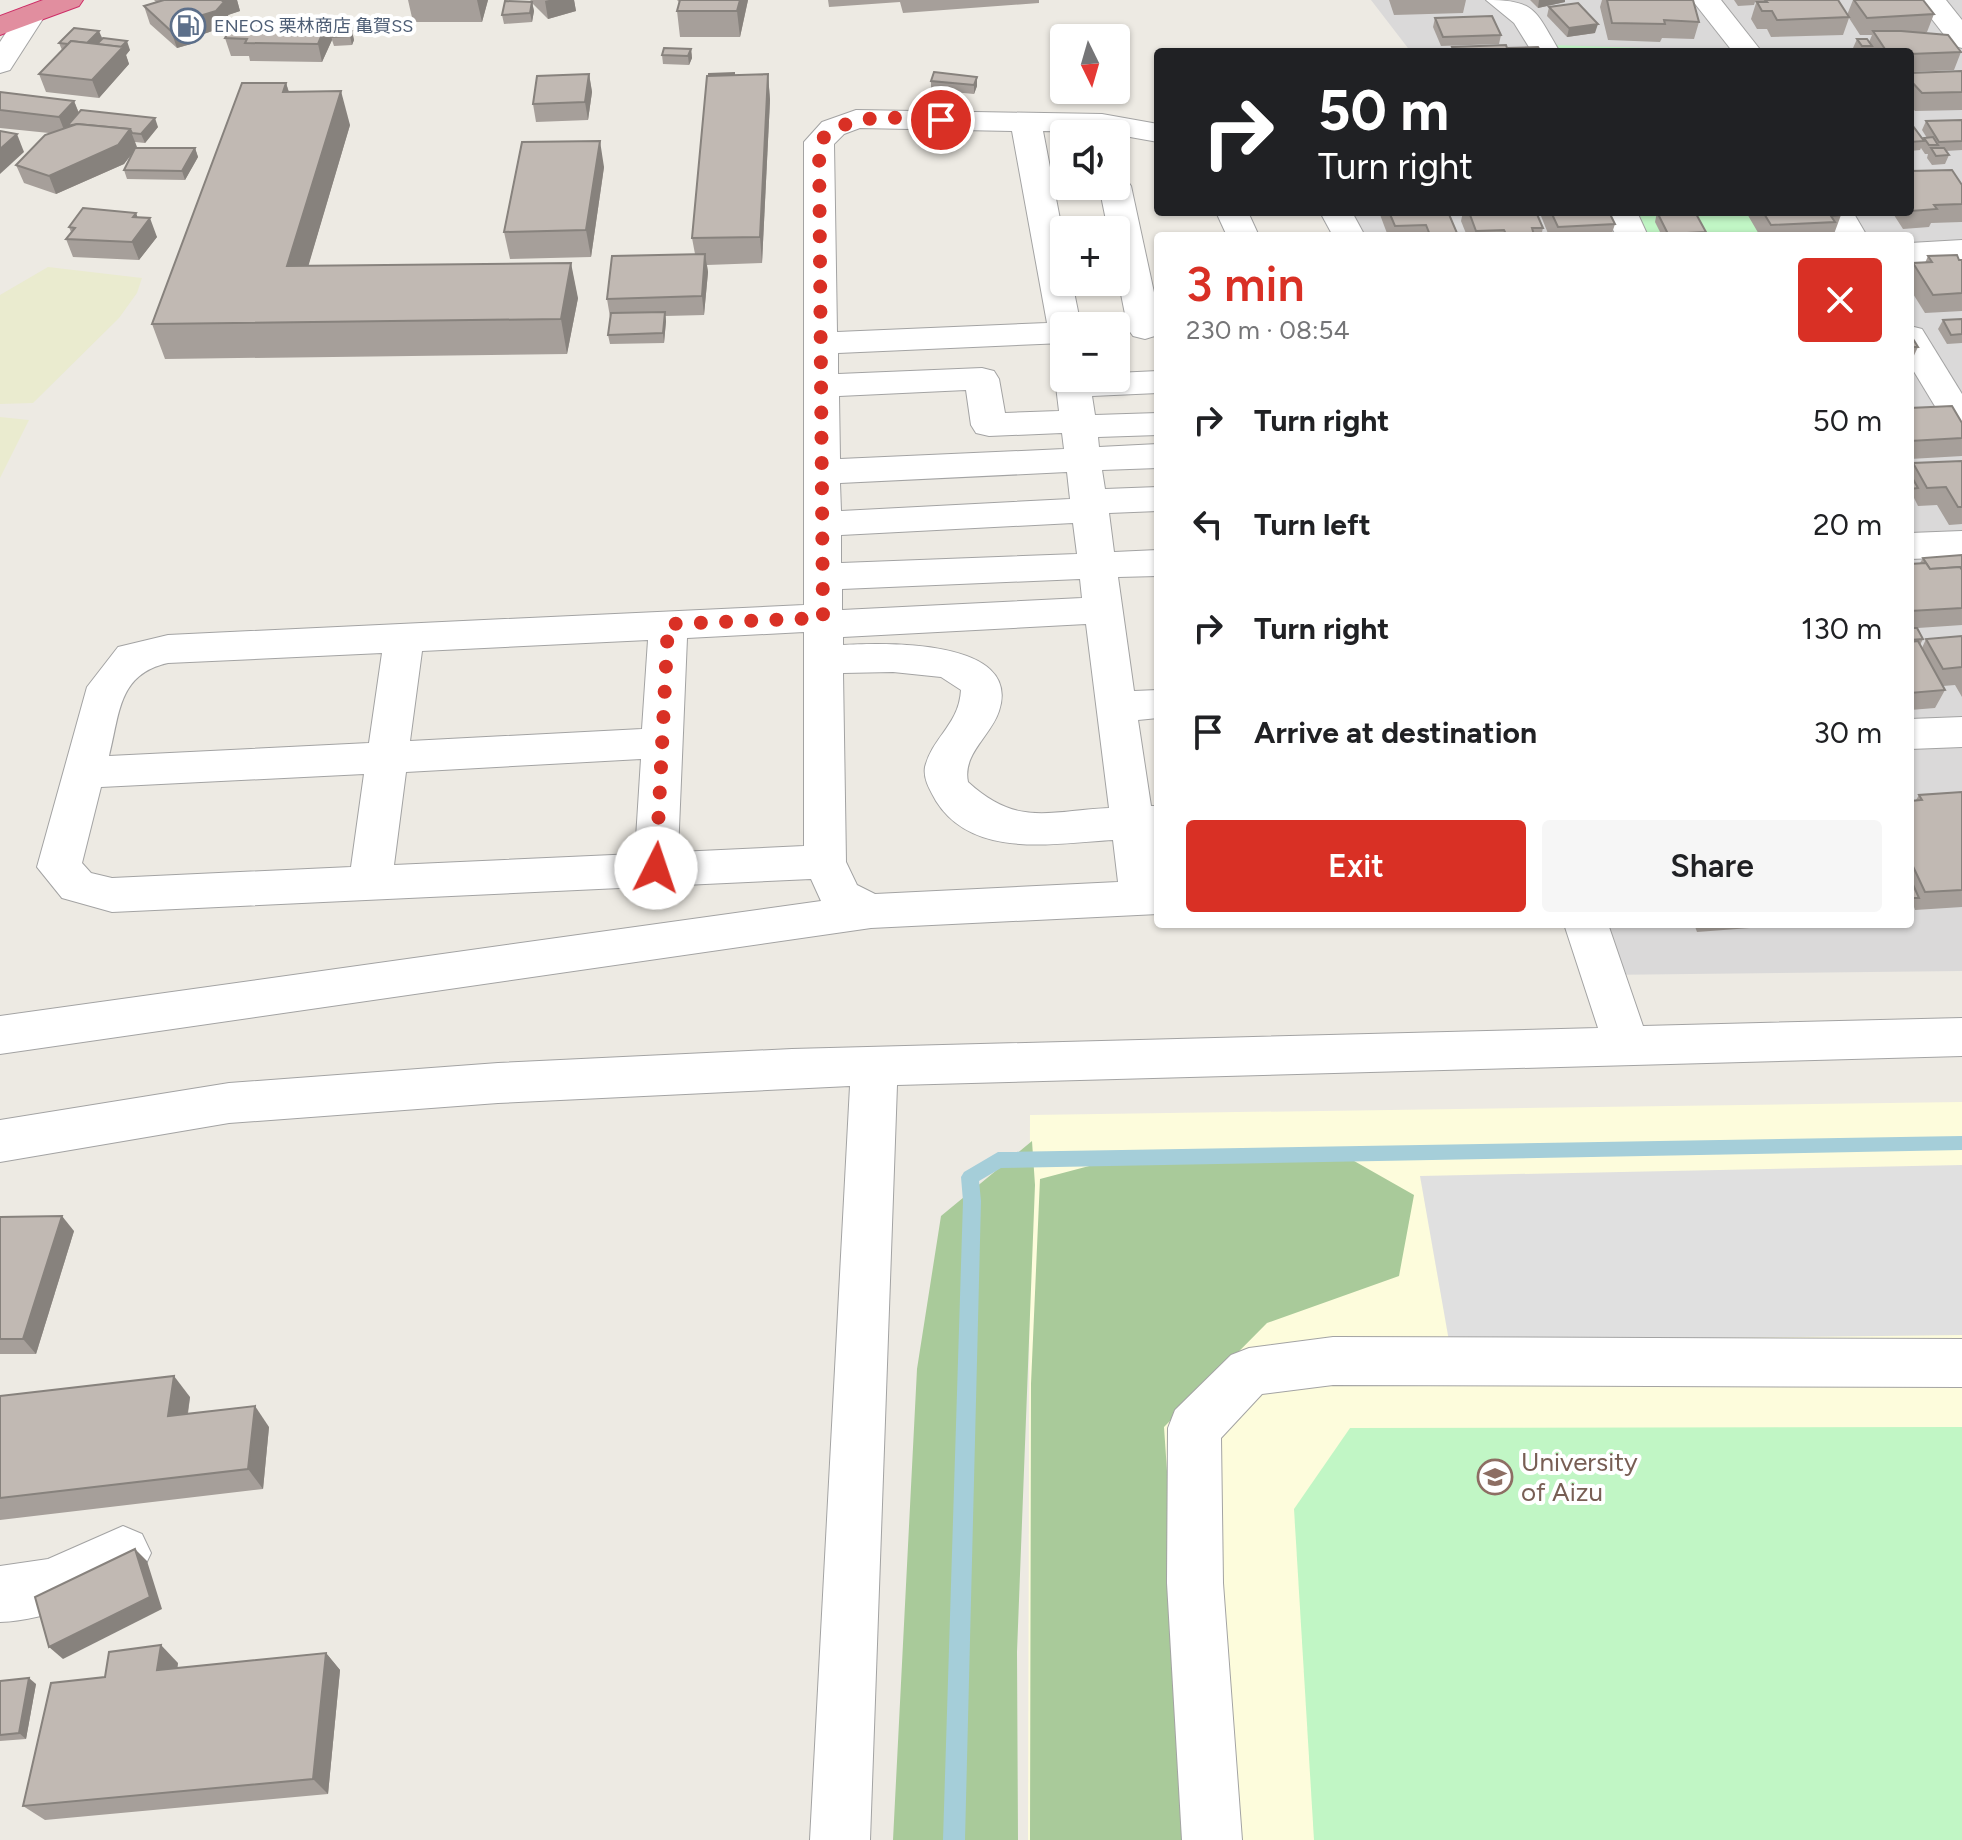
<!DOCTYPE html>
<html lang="en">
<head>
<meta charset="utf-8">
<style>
  :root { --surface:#fff; --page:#f6f6f6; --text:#202124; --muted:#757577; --accent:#d93025 }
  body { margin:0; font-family:Figtree,"Noto Sans JP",sans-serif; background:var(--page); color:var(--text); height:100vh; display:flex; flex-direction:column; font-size:30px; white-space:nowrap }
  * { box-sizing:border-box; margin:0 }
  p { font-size:26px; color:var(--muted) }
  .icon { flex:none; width:44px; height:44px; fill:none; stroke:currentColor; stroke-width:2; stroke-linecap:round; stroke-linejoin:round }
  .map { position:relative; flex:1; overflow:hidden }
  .panel { position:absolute; left:1154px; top:232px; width:760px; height:696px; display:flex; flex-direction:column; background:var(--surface); border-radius:8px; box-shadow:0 2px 6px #0004 }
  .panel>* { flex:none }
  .top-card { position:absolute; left:1154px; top:48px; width:760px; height:168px; border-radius:8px; box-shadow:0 2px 6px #0004; background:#202124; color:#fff; overflow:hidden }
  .needle { width:52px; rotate:175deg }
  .controls { position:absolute; left:1050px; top:24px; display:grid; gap:16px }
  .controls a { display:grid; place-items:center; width:80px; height:80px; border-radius:8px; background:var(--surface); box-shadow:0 2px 6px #0004; font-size:40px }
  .pin { position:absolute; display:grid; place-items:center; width:68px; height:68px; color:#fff; margin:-34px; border:4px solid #fff; border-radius:50%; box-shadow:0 2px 8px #0007 }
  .me { position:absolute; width:88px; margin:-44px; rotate:4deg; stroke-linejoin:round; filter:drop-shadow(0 0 6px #0008) }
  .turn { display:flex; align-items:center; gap:28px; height:168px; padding:0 32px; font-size:36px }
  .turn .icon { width:104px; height:104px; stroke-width:2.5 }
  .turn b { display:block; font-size:56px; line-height:68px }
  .round { display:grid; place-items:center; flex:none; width:84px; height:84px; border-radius:8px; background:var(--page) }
  .overview { display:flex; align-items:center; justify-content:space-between; height:136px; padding:0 32px }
  h1 { font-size:48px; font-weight:600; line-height:60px; color:var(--accent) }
  .button { display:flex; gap:16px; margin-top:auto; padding:16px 32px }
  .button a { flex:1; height:92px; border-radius:8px; background:var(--accent); color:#fff; font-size:32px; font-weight:600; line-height:92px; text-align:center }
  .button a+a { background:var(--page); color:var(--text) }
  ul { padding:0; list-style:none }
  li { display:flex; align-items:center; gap:24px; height:104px; padding:0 32px }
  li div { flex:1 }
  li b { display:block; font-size:30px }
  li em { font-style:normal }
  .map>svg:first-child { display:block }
</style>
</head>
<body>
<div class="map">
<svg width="1962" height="1840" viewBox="0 0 1962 1840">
  <rect width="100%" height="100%" fill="#edeae3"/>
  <polygon fill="#dad9d9" points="1371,0 1962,0 1962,971 1601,975 1583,924 1910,924 1910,236 1347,236 1339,212 1910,212 1910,52 1411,52"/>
  <polygon fill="#fdfcdc" points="1962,1102 1962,1840 1028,1840 1030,1115"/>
  <g fill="#eaebcf">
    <polygon points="48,267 142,278 137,293 119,318 33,403 0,404 0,295"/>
    <polygon points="0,417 29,420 0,478"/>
  </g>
  <g fill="#a9ca9a">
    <polygon points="1032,1141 1035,1185 1017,1652 1018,1840 893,1840 917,1369 941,1216"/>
    <polygon points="1333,1149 1414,1195 1399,1276 1267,1323 1164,1427 1192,1840 1030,1840 1031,1384 1040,1179 1127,1156"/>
  </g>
  <g fill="#c1f6c5">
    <polygon points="1552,45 1739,51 1740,52 1555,52"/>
    <polygon points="1630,212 1829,212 1842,236 1641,236"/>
    <polygon points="1962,1427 1962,1840 1314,1840 1294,1509 1350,1428"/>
  </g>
  <polygon fill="#e0e0e0" points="1962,1165 1962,1335 1449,1341 1420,1176"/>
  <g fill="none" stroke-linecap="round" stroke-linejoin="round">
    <polygon fill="#a5ced9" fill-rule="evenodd" points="1962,1136 1962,1150 1001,1168 979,1181 981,1201 965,1840 943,1840 963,1201 961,1177 964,1172 998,1152"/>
    <g stroke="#a3a3a3" stroke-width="2">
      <g id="minor">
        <path d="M 1486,0 C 1537,0 1535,11 1560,52 L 1532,52 L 1514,23 Z"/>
        <polygon points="1692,0 1721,0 1762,52 1733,52"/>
        <polygon points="1917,0 1946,0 1962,20 1962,48 1952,45"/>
        <polygon points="32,6 42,8 46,14 10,70 0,73 0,42 22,8"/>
        <path d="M 856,110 L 1102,114 L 1158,124 L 1158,142 L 1102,132 L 1043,131 L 1064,240 L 1064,282 L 1072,282 L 1081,326 L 1064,326 L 1064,343 L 838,353 L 838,374 L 982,368 L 994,371 L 999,379 L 1005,413 L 1059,411 L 1055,378 L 1060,370 L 1064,369 L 1064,378 L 1116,378 L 1116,373 L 1158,371 L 1158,393 L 1092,396 L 1095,415 L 1158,413 L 1158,435 L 1098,437 L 1099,447 L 1158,444 L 1158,468 L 1102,470 L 1105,489 L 1158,487 L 1158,511 L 1109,513 L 1114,552 L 1158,550 L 1158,576 L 1118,577 L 1134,691 L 1158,690 L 1158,718 L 1138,720 L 1151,806 L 1158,806 L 1158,914 L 871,928 L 0,1054 L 0,1016 L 821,901 L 811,879 L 112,912 L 62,898 L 37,867 L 87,687 L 118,647 L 168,635 L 804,605 L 804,142 L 822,122 ZM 860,128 L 1012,131 L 1047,323 L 837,332 L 834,144 L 844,134 ZM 966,390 L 971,425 L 976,433 L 989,436 L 1062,433 L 1064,449 L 840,459 L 839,396 ZM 1067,472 L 1070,499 L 841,511 L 840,483 ZM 1073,523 L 1077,554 L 841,563 L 841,535 ZM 1080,579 L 1082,598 L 842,610 L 842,589 ZM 1086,624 L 1109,808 C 1048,811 1017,827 968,782 C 962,754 991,736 999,711 C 1023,638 883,643 843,645 L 843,637 ZM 804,632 L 804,846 L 678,852 L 687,638 ZM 648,640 L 642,729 L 410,741 L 422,651 ZM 382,653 L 369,743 L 109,756 C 120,713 118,674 168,663 ZM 893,672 L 941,677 L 961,690 C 959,725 933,736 925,767 C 923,779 930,790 936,801 C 973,860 1056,843 1113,840 L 1118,882 L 875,894 L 857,885 L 846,862 L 843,673 ZM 641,759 L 635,854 L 394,865 L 406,772 ZM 364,774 L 351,867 L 112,878 L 91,873 L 82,863 L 101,787 Z"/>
        <polygon points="1116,177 1126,179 1131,186 1158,311 1158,335 1145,339 1133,336 1128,329 1116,269 1116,230 1108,230 1099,186 1116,186"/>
        <polygon points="1216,212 1248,212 1259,236 1227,236"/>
        <polygon points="1320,212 1352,212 1365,236 1333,236"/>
        <polygon points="1605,212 1637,212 1648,236 1616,236"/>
        <polygon points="1821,212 1853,212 1867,236 1835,236"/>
        <polygon points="1962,240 1962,260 1910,263 1910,243"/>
        <polygon points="1910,326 1922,329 1962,394 1962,434 1950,431 1910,365"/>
        <polygon points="1962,531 1962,557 1910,559 1910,533"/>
        <polygon points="1962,717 1962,747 1910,749 1910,719"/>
        <polygon points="1564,924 1608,924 1643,1026 1962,1018 1962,1056 897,1085 870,1840 810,1840 850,1086 498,1103 229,1123 0,1162 0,1120 229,1083 498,1063 792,1049 1598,1028"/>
        <polygon points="1333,1337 1962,1339 1962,1387 1333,1385 1262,1394 1221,1438 1223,1583 1242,1840 1182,1840 1167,1583 1168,1428 1175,1410 1231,1355 1249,1348"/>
        <path d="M 123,1526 L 142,1534 L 151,1553 L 142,1572 C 98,1597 51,1620 0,1622 L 0,1566 L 48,1559 Z"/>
      </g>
    </g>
    <g stroke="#cd2e67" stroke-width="2">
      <polygon id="highway" points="43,0 83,0 79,6 0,35 0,16"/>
    </g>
    <use href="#minor" fill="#fff" fill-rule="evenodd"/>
    <use href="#highway" fill="#e18e9f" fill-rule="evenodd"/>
  </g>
  <g fill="#a69f9a">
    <polygon points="154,0 237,0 240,11 228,15 229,20 221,28 189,39 191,44 177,48 150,24 144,6 156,2"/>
    <polygon points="408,0 488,0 482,22 413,22"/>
    <polygon points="530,0 574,0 576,11 548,19 532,3 534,11 532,22 504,24 502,15 532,2"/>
    <polygon points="677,0 748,0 740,37 680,37 677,11 679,2"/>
    <polygon points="828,0 1039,0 1039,3 903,13 900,2 829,7"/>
    <polygon points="1389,0 1466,0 1463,13 1394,15"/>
    <polygon points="1530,0 1565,0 1565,2 1538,8"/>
    <polygon points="1602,0 1693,0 1699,22 1694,39 1662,38 1660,42 1608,40 1600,7"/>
    <polygon points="1734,0 1838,0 1847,15 1853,0 1854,0 1934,14 1927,32 1921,32 1961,52 1954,70 1910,72 1910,52 1851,52 1851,51 1855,51 1853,48 1857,39 1869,42 1872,35 1860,35 1849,18 1843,35 1771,37 1767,29 1757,29 1751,19 1756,3 1755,2 1754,5 1738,6"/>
    <polygon points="1549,7 1595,33 1567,37 1547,16"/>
    <polygon points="1435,18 1501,35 1499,44 1441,46 1433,27"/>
    <polygon points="352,31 354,40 352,45 334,46 332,40 322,62 250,61 249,56 231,56 225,38 332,35"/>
    <polygon points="102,39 130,50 126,55 129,64 99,98 46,92 39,74 62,50 59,43"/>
    <polygon points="691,49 692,58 689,65 663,64 662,55"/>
    <polygon points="1962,71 1962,110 1915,111 1910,106 1910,73"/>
    <polygon points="934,72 977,86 974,94 931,90 931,81"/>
    <polygon points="589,74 592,92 588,120 536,122 533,104"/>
    <polygon points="768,74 770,100 762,263 707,265 708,272 704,315 665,316 666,321 664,343 610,344 608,335 610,317 607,299 695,254 692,238 735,75"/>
    <polygon points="286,83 289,92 350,125 308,266 578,298 567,354 165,359 152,324"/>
    <polygon points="0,92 74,101 79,113 158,127 145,143 135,142 136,148 195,148 198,157 185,180 127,179 124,170 134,151 124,164 56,194 24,183 16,165 49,133 0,128"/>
    <polygon points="1962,120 1962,150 1946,151 1949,155 1945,164 1932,165 1927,158 1928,154 1925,154 1921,148 1920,150 1910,151 1910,122 1923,140 1924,138 1927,138 1922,130 1926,121"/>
    <polygon points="604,167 591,257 510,259 504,232"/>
    <polygon points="1910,171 1962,185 1962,222 1931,223 1929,227 1903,229 1892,212 1910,212"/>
    <polygon points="1379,212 1448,212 1457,233 1457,236 1388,236"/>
    <polygon points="1463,212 1536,212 1543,228 1541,236 1467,236 1461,221"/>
    <polygon points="1542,212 1609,212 1615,224 1611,236 1549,236 1541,216"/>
    <polygon points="1657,212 1706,232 1704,236 1662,236 1655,222"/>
    <polygon points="1746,212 1839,212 1841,215 1834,234 1830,234 1829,236 1760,236"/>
    <polygon points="136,213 137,217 157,237 139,260 73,257 66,239 71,232 69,227"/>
    <polygon points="1928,256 1962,260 1962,311 1925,313 1910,289 1910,272 1913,263 1925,263"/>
    <polygon points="1962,319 1962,343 1947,344 1938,329 1943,320"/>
    <polygon points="1910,334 1918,347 1910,364"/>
    <polygon points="1910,408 1962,423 1962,456 1910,459"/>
    <polygon points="1962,461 1962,524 1949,525 1937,505 1918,506 1914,498 1910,506 1910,469 1913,463"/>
    <polygon points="1962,555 1962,625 1918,628 1923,639 1920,645 1922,648 1926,639 1962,636 1962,697 1955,685 1943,686 1945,690 1935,708 1910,710 1910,564 1920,563 1923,558"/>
    <polygon points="1962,792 1962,907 1915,910 1914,907 1910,913 1910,801 1916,800 1919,795"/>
    <polygon points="1694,924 1791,924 1790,925 1697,932"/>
    <polygon points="0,1217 74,1231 36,1354 0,1354"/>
    <polygon points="0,1396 190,1397 188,1414 269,1427 263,1489 0,1520"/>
    <polygon points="326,1653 340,1670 328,1794 45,1820 23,1806 105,1677 178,1663 177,1668"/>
    <polygon points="0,1681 36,1684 26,1739 0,1741"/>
  </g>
  <g fill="#87827d">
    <polygon points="220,0 237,0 240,11 228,15 229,20 221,28 189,39 191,44 177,48 171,31 180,22"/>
    <polygon points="477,0 488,0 482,22"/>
    <polygon points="549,0 574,0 576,11 548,19 545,1"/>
    <polygon points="740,0 748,0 740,37 737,11"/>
    <polygon points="1539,0 1565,0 1565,2 1538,8"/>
    <polygon points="532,2 534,11 532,22 530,13"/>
    <polygon points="328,20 332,40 322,62 318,44"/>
    <polygon points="1598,24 1595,33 1567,37 1569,28"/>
    <polygon points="99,31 103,40 87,55 84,46"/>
    <polygon points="352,31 354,40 352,45 350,36"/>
    <polygon points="127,41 130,50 126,55 129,64 99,98 92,80"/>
    <polygon points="691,49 692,58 689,65 688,56"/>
    <polygon points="589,74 592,92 588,120 585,102"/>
    <polygon points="768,74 770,100 762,263 760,237"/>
    <polygon points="977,77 977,86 974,94 974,85"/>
    <polygon points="286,83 296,116 283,92"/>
    <polygon points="341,91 350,125 298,301 287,266"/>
    <polygon points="74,101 81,119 66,135 59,117"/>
    <polygon points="155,118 158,127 145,143 141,134"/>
    <polygon points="130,129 137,147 124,164 56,194 49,176"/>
    <polygon points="17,134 24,152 0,174 0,149"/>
    <polygon points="600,141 604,167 591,257 586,230"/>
    <polygon points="195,148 198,157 185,180 182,171"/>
    <polygon points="136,213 142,229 150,218 157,237 139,260 132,242 133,217"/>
    <polygon points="705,254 708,272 704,315 702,296"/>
    <polygon points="571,263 578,298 567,354 561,319"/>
    <polygon points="665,312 666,321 664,343 663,333"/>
    <polygon points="62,1216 74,1231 36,1354 23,1339"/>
    <polygon points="174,1376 190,1397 184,1437 168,1416"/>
    <polygon points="255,1406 269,1427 263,1489 248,1469"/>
    <polygon points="135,1549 147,1561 162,1609 63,1659 49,1647"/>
    <polygon points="161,1645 178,1663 175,1687 157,1670"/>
    <polygon points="326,1653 340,1670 328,1794 313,1779"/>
    <polygon points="29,1678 36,1684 26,1739 19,1733"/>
  </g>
  <g fill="#c1b9b3" stroke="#87827d" stroke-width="2">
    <polygon points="164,0 221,0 224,2 216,11 180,22 185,26 171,31 144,6"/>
    <polygon points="680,0 740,0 737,11 677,11"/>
    <polygon points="1607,0 1693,0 1699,22 1664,20 1665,24 1612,23"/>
    <polygon points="1765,0 1838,0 1849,17 1777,20 1772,11 1762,11 1757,2 1767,2"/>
    <polygon points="1854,0 1923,0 1934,14 1867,18"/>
    <polygon points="505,1 532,2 530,13 502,15"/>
    <polygon points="1578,3 1598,24 1569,28 1549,7"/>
    <polygon points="1492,16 1501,35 1443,37 1435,18"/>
    <polygon points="235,20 328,20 318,44 245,43 247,39 225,38"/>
    <polygon points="74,28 99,31 87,43 71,41 68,44 59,43"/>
    <polygon points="333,31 352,31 350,36 331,37"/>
    <polygon points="1873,31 1901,31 1948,35 1961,52 1910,54 1910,52 1887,52"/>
    <polygon points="103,38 127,41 121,47 97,44"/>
    <polygon points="1857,39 1867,39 1872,46 1862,46"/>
    <polygon points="71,41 123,47 92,80 39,74"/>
    <polygon points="1506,45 1507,48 1538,47 1541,52 1454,52 1452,47"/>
    <polygon points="664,48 691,49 688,56 662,55"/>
    <polygon points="1962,71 1962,92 1922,93 1910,80 1910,73"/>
    <polygon points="934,72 977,77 974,85 931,81"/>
    <polygon points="734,73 734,75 709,76 709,74"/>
    <polygon points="589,74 585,102 533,104 537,76"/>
    <polygon points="768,74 760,237 692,238 707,76"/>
    <polygon points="242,83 286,83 283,92 341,91 287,266 571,263 561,319 152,324"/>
    <polygon points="0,92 74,101 59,117 0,110"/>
    <polygon points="81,110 155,118 141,134 132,133 130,129 77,124 67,126"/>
    <polygon points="1962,120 1962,141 1939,142 1926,121"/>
    <polygon points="1910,122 1924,141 1910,142"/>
    <polygon points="77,124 130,129 118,145 49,176 16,165 45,135"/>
    <polygon points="0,131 17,134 0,149"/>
    <polygon points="1933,137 1938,145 1929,145 1924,138"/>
    <polygon points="600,141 586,230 504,232 522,142"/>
    <polygon points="135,148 195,148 182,171 124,170"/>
    <polygon points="1931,148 1944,148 1949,155 1936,156"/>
    <polygon points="1952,170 1962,185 1962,204 1934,205 1937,209 1911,211 1910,171"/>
    <polygon points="83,208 136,213 133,217 150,218 132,242 66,239 75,228 69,227"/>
    <polygon points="1389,212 1448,212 1457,233 1430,235 1426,225 1395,226"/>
    <polygon points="1469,212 1536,212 1543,228 1532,228 1534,235 1514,236 1507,236 1504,230 1476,231"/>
    <polygon points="1551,212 1609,212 1615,224 1558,227"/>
    <polygon points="1657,212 1695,212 1706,232 1668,234"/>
    <polygon points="1763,212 1839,212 1841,215 1831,216 1835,222 1771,225"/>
    <polygon points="705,254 702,296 607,299 612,256"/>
    <polygon points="1957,255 1959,260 1962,260 1962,293 1933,295 1913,263 1932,262 1928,256"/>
    <polygon points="665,312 663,333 608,335 611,313"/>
    <polygon points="1962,319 1962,334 1951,335 1943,320"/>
    <polygon points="1910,334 1918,347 1910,347"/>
    <polygon points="1952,406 1962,423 1962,438 1910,441 1910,408"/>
    <polygon points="1962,461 1962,507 1958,507 1946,487 1927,488 1913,463"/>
    <polygon points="1910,474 1918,488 1910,489"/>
    <polygon points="1962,555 1962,570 1960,567 1930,569 1923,558"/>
    <polygon points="1926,563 1930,569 1960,567 1962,570 1962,608 1910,611 1910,564"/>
    <polygon points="1910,628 1917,628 1923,639 1910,640"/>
    <polygon points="1962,636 1962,667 1943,669 1926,639"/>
    <polygon points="1918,641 1945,690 1910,693 1910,642"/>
    <polygon points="1962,792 1962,890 1925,892 1910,860 1910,801 1922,800 1919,795"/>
    <polygon points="1910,878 1919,898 1910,898"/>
    <polygon points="62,1216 23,1339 0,1339 0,1217"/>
    <polygon points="174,1376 168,1416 255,1406 248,1469 0,1498 0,1396"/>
    <polygon points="135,1549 150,1597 49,1647 35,1597"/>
    <polygon points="161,1645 157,1670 326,1653 313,1779 23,1806 51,1683 105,1677 109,1652"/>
    <polygon points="29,1678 19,1733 0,1735 0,1681"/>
  </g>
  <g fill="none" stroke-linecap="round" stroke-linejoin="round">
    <path stroke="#d93025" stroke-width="14" stroke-dasharray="0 25.2" d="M 656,868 L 668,624 L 823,618 L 819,142 C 851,109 898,119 941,120"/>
  </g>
  <defs>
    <g id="fuel-ring" transform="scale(1.8)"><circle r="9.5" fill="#fff" stroke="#5c6f8a" stroke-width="1.5"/><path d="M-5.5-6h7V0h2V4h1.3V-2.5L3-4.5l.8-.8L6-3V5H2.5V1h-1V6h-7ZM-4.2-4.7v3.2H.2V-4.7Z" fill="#5c6f8a"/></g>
    <g id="university-ring" transform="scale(1.8)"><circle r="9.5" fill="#fff" stroke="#8d6e63" stroke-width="1.5"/><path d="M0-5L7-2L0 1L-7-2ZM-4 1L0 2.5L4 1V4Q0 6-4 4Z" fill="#8d6e63"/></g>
  </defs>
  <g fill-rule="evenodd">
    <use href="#fuel-ring" x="188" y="26"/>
    <use href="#university-ring" x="1495" y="1477"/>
  </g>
  <g text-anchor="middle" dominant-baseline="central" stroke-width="8" stroke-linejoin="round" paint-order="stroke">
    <g font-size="18" fill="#4e5e75" stroke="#fff" text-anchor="start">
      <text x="214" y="26">ENEOS 栗林商店 亀賀SS</text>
    </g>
    <g font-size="26" fill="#785e54" stroke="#fff" text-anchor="start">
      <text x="1521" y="1462">University<tspan x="1521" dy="30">of Aizu</tspan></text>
    </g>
  </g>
</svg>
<div class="controls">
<a><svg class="needle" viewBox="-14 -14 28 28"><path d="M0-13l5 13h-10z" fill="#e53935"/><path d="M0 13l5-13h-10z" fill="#757577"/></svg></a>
<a><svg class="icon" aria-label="sound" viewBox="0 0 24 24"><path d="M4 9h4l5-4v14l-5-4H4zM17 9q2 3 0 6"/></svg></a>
<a>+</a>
<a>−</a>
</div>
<div class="pin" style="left:941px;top:120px;background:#d93025"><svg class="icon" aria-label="arrive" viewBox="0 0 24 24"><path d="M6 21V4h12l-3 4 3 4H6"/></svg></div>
<svg class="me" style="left:656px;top:868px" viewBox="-20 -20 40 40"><circle r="19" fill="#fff"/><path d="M0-13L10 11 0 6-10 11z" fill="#d93025"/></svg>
<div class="top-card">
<div class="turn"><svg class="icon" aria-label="right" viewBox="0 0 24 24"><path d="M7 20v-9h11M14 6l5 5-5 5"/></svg><div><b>50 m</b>Turn right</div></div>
</div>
<section class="panel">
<div class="overview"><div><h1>3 min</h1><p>230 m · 08:54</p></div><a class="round" style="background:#d93025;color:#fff"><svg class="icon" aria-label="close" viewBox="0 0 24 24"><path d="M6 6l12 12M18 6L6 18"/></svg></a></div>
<ul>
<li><svg class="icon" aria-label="right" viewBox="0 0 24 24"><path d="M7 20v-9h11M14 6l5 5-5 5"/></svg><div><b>Turn right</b></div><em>50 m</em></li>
<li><svg class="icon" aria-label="left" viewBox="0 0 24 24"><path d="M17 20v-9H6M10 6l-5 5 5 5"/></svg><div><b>Turn left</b></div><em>20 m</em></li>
<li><svg class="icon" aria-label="right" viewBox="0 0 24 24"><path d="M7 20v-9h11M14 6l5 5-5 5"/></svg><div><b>Turn right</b></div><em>130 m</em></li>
<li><svg class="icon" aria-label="arrive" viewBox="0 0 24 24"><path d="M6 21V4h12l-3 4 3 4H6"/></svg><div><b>Arrive at destination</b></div><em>30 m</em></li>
</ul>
<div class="button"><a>Exit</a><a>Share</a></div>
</section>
</div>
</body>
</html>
